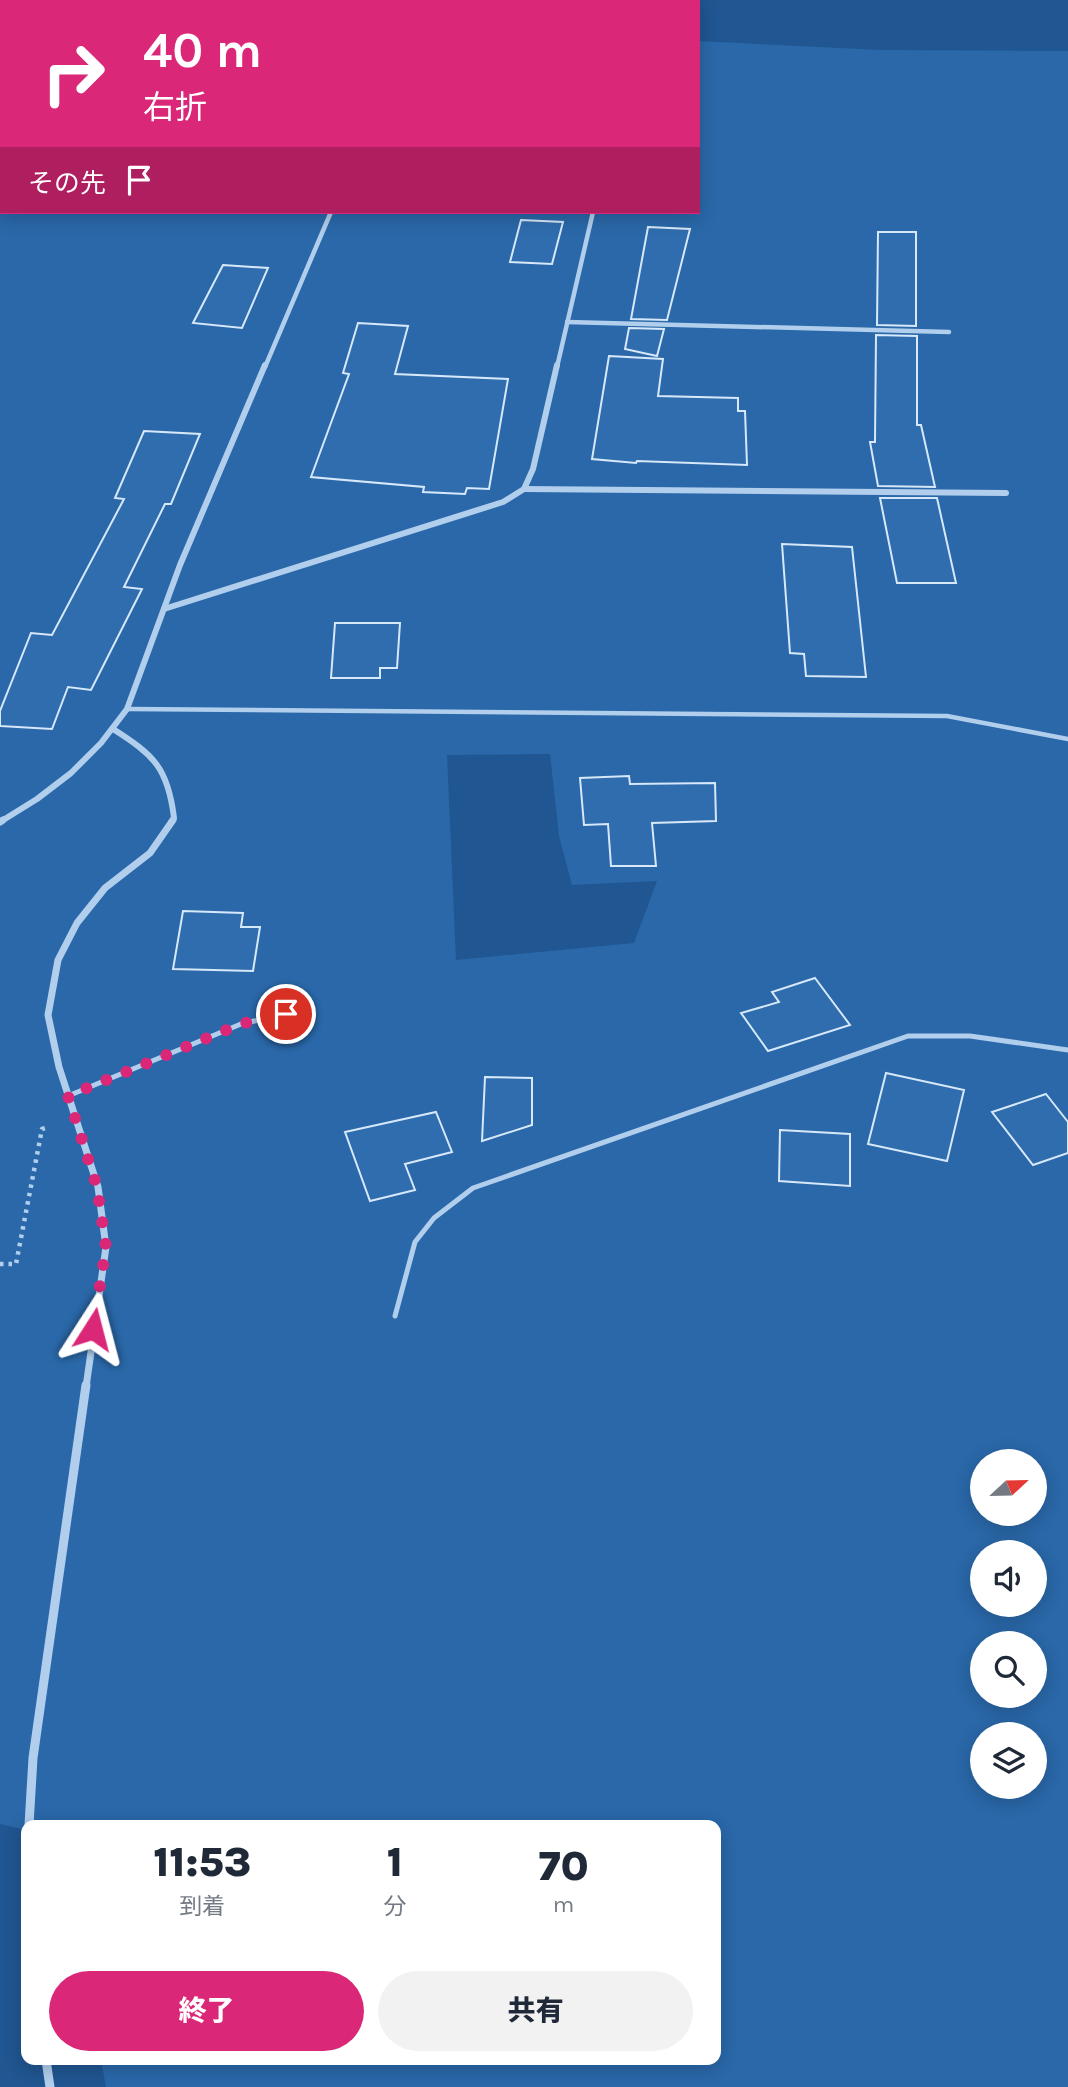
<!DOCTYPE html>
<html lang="ja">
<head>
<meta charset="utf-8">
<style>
  :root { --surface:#fff; --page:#f2f2f3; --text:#1f2937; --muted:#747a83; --accent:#db2777 }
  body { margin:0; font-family:Karla,"Noto Sans JP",sans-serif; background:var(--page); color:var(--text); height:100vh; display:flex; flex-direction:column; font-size:26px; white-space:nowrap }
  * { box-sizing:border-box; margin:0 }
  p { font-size:23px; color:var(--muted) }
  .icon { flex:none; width:38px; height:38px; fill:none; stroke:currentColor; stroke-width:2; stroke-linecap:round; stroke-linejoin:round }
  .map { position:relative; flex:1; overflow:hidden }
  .details { position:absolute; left:21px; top:1820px; width:700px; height:245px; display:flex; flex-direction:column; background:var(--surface); border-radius:14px; box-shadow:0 4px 18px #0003 }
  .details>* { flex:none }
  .hud { position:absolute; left:0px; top:0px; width:700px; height:214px; box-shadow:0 4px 18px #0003; background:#db2777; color:#fff; overflow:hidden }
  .needle { width:46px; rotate:68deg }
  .fabs { position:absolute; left:970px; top:1449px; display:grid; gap:14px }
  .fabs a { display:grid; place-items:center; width:77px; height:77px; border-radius:50%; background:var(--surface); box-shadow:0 4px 18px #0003; font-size:35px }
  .pin { position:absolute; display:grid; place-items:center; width:60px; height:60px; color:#fff; margin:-30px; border:4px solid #fff; border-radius:50%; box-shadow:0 2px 7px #0007 }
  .me { position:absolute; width:77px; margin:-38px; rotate:9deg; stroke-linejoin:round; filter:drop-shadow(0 0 5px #0008) }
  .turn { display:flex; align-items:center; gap:24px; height:147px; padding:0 28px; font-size:32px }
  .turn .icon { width:91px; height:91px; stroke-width:2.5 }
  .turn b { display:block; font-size:49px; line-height:60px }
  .then { display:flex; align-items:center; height:66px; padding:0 28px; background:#0003; gap:14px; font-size:26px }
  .eta { display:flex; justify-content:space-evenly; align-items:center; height:119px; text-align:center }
  .eta b { font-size:42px; font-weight:800; line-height:49px }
  .button { display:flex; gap:14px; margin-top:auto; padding:14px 28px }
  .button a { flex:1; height:80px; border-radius:42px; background:var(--accent); color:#fff; font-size:28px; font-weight:800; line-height:80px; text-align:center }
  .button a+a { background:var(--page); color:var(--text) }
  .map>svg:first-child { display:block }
</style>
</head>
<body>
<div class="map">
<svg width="1068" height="2087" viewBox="0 0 1068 2087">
  <rect width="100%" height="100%" fill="#205691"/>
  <path fill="#2a68a9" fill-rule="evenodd" d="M 0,15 L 2,212 L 698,212 L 698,41 L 881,50 L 1068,51 L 1068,2087 L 106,2087 L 101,2060 L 716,2060 L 716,1825 L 26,1825 L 26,1830 L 0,1824 ZM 550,754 L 559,836 L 572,885 L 657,881 L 634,943 L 456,960 L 447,755 ZM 982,1461 L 1034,1461 L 1034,1514 L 982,1514 ZM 982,1552 L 1034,1552 L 1034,1605 L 982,1605 ZM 982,1643 L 1034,1643 L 1034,1696 L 982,1696 ZM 982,1734 L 1034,1734 L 1034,1787 L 982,1787 Z"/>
  <g fill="#306dae" stroke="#d6e8f9" stroke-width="2">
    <polygon points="521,220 563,222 552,264 510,262"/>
    <polygon points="648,227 690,229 667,320 631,319"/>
    <polygon points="878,232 916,232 916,326 877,325"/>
    <polygon points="223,265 268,268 242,328 193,323"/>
    <polygon points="358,323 408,326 395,374 508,379 489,489 467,488 465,494 423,492 424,487 311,477 349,374 343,373"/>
    <polygon points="629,328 664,329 657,356 625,349"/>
    <polygon points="876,335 917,336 917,425 921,425 935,487 878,486 870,442 875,442"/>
    <polygon points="609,356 663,359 658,396 738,398 738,411 745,411 747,465 637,461 636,463 592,459"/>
    <polygon points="144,431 200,434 171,504 165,504 124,587 142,589 91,690 68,687 52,729 0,726 0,711 31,633 52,635 124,499 115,498"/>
    <polygon points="880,498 937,498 956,583 897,583"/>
    <polygon points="782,544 852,547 866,677 806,676 804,654 790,653"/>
    <polygon points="335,623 400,623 397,668 380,668 380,678 331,678"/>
    <polygon points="629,776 630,784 715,783 716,821 652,823 656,866 611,866 608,824 584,825 580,778"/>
    <polygon points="183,911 243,913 241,927 260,927 253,971 173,969"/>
    <polygon points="815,978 850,1025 768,1051 741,1013 779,1002 772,992"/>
    <polygon points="886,1073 964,1090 947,1161 868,1144"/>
    <polygon points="485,1077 532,1078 532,1125 482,1141"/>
    <polygon points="1046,1094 1068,1122 1068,1153 1033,1165 992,1112"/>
    <polygon points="436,1112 452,1152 405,1164 415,1190 370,1201 345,1132"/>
    <polygon points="780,1130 850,1134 850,1186 779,1181"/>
  </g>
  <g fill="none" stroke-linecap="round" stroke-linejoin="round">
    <polyline stroke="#b1ceed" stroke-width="4.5" stroke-dasharray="3.5 5" stroke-linecap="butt" points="0,1264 16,1264 42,1129 45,1128"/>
    <polyline stroke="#b1ceed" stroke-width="4.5" points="127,709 947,716 1068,739"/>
    <g stroke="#b1ceed" stroke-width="5">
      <polyline points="68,1096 241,1024 286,1014"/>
      <polyline points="395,1316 415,1242 434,1218 473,1188 908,1036 970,1036 1068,1050"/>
    </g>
    <g stroke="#b1ceed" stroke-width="4.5">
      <polyline points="280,0 289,2"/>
      <polyline points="567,322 949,332"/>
      <polyline points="265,367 331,212"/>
      <polyline points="557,367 593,212"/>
    </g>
    <g stroke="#b1ceed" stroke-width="6">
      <polyline points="524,489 1006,493"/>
      <polyline points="164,609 503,502 524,489 533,469 557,365"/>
      <path d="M 113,729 C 154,755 168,768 174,818 L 171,822"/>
      <polyline points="0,822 37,799 71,773 101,743 127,709 180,565 265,365"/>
    </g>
    <g stroke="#b1ceed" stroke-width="7">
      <polyline points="0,822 3,820"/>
      <polyline points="86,1387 106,1247 98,1187 59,1067 48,1015 58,960 77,923 105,888 150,853 173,820"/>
    </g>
    <g stroke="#b1ceed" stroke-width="9">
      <polyline points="29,1825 33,1758 86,1385"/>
      <polyline points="26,1870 26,1918"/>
      <polyline points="46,2060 50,2087"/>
    </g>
  </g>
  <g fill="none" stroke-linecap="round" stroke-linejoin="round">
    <polyline stroke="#db2777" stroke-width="12" stroke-dasharray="0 21.6" points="93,1329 106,1247 97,1187 68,1096 241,1024 286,1014"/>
  </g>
</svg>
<div class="fabs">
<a><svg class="needle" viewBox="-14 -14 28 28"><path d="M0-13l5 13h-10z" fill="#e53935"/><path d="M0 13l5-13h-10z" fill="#747a83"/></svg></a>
<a><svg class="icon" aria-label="sound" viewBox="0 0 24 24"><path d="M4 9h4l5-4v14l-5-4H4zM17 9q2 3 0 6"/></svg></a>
<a><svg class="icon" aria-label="search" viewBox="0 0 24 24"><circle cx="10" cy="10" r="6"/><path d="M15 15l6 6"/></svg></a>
<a><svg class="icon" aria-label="layers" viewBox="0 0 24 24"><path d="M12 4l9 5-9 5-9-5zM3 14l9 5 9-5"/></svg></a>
</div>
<div class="pin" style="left:286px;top:1014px;background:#d93025"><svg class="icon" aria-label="arrive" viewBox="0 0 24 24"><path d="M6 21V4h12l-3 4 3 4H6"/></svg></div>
<svg class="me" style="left:93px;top:1329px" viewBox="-20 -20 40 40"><path d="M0-17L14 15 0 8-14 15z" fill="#db2777" stroke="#fff" stroke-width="4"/></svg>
<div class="hud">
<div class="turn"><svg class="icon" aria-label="right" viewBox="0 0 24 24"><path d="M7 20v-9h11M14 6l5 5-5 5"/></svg><div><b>40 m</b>右折</div></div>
<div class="then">その先<svg class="icon" aria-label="arrive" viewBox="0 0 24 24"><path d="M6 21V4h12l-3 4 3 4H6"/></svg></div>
</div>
<section class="details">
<div class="eta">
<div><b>11:53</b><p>到着</p></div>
<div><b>1</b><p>分</p></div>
<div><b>70</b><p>m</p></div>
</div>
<div class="button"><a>終了</a><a>共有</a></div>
</section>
</div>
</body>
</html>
